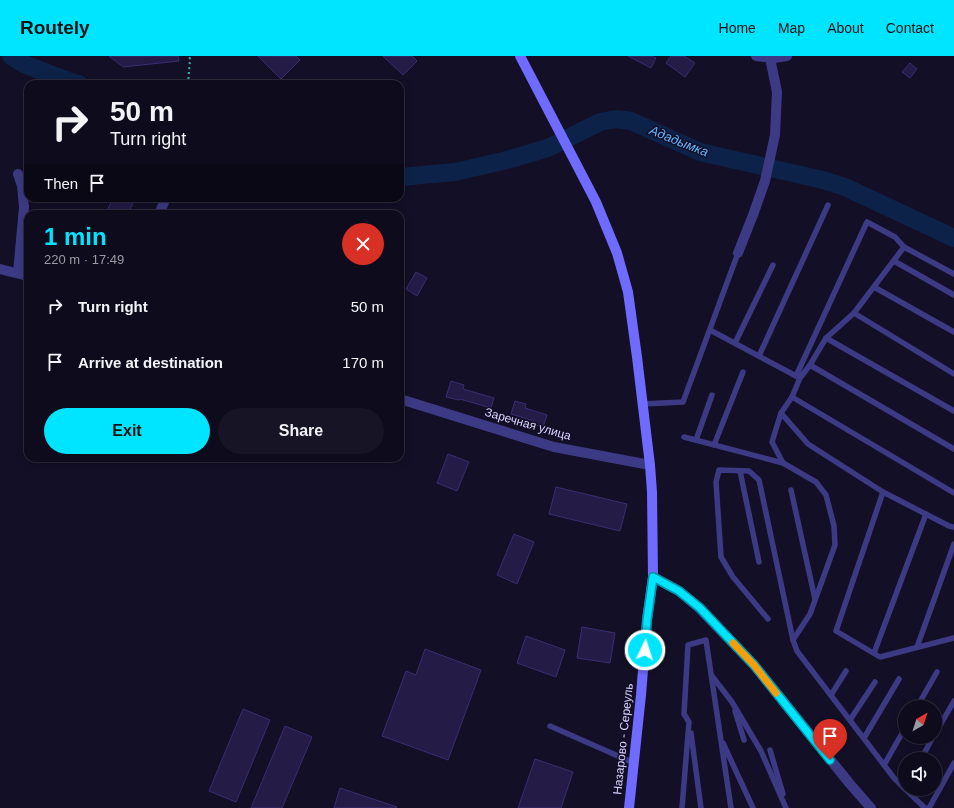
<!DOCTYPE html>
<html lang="en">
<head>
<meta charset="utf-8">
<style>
  :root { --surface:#0e0b1c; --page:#171425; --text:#f1f3f6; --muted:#9b9ba3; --line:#2e2b3b; --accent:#00e5ff }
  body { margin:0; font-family:Arial,sans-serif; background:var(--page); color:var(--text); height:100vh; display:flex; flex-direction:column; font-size:15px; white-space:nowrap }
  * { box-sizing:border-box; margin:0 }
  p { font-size:13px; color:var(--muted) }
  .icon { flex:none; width:22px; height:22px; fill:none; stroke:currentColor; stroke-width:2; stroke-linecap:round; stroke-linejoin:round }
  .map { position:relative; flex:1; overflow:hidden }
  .panel { position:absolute; left:24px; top:154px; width:380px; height:252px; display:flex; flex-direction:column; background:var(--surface); border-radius:12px; box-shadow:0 2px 10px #0003,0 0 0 1px var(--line) }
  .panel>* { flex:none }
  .top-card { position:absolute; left:24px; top:24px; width:380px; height:122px; border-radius:12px; box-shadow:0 2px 10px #0003,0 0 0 1px var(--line); background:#0e0b1c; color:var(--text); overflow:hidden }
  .needle { width:26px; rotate:39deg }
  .controls { position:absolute; left:898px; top:644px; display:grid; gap:8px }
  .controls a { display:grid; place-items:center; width:44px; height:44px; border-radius:50%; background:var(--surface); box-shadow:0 2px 10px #0003,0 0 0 1px var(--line); font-size:20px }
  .pin { position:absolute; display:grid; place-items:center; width:34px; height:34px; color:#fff; margin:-41px -17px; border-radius:50% 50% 50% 0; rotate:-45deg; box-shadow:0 0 4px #0007 }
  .pin .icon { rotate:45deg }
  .me { position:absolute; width:44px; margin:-22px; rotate:4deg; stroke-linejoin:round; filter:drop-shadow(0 0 3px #0008) }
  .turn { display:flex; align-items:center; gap:14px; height:84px; padding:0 20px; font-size:18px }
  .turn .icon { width:52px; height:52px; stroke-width:2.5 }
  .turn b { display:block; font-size:28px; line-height:34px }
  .then { display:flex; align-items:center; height:38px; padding:0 20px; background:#0003; gap:8px; font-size:15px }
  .round { display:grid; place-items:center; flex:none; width:42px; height:42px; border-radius:21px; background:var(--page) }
  .headline { display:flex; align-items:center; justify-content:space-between; height:68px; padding:0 20px }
  h1 { font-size:24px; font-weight:800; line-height:30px; color:var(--accent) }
  .cta { display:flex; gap:8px; margin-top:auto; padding:8px 20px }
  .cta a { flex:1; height:46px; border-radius:24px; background:var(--accent); color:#111; font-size:16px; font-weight:800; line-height:46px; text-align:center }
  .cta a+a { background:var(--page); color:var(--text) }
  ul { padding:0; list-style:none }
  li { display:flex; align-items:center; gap:12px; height:56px; padding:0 20px }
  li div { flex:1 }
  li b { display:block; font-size:15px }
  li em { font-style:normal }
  header { display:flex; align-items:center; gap:24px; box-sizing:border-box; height:56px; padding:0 20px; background:var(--accent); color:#111 }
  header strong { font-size:19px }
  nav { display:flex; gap:22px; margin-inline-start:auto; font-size:14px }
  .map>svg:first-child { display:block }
</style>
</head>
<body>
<header>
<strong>Routely</strong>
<nav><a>Home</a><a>Map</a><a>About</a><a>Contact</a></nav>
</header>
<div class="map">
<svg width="954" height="752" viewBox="0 0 954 752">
  <rect width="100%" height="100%" fill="#130f26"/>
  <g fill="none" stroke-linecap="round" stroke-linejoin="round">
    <g stroke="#0c2248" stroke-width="18">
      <polyline points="11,0 24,8 68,25 79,28"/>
      <polyline points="400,121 455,116 507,104 548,92 600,66 616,63 631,65 700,96 823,124 845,131 954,182"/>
    </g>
  </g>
  <g fill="#241b47" stroke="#3b2d73">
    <polygon points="109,0 178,0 179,5 123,11"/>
    <polygon points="258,0 296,0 300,4 281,23"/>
    <polygon points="383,0 412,0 417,5 403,19"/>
    <polygon points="628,0 651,0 656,2 651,12"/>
    <polygon points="671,0 684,0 695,7 685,21 666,7"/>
    <polygon points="910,7 917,13 910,22 902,16"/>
    <polygon points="113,142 135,142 128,158 115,158 107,155"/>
    <polygon points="416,216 427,222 417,240 406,233"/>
    <polygon points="451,325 464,329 463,333 494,342 491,352 460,343 459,344 446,341"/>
    <polygon points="515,345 526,348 525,352 547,359 543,371 533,368 534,365 511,358"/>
    <polygon points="448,398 469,406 457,435 437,427"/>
    <polygon points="556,431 627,448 620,475 549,458"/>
    <polygon points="514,478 534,486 517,528 497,519"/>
    <polygon points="582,571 615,577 610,607 577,602"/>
    <polygon points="526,580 565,594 556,621 517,607"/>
    <polygon points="425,593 481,614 448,704 382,680 406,615 416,619"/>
    <polygon points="243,653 270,664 236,746 209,735"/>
    <polygon points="285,670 312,681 282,752 251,752"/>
    <polygon points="535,703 573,716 561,752 518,752"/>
    <polygon points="340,732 397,751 396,752 334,752"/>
  </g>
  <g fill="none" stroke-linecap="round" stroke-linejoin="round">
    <polyline stroke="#2fb8b0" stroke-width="2" stroke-dasharray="2 3" stroke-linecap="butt" points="188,28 190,3 189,0"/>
    <g stroke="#3d3a85" stroke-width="5.5">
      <polyline points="904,191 954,218"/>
      <polyline points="894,205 954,239"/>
      <polyline points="874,231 954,276"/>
      <polyline points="854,257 954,318"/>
      <polyline points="710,274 798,321"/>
      <polyline points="826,282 954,355"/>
      <polyline points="735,287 773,209"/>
      <polyline points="759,300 828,149"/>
      <polyline points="810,309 954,393"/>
      <polyline points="792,341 954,437"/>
      <polyline points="642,348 683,346 738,197"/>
      <polyline points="781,357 792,341 800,322 810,309 826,282 854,257 904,191 895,181 867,166 796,320"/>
      <polyline points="684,381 783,407"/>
      <polyline points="696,384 712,339"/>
      <polyline points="714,389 743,316"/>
      <polyline points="740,415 759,506"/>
      <polyline points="791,434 815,543"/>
      <polyline points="883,436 836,575 880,601 954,582"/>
      <polyline points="768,563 733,521 721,501 716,426 719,414 749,415 759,424 793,584"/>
      <polyline points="917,591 954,488"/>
      <polyline points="874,597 926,458"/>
      <polyline points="712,620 732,646 761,695 786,752"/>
      <polyline points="831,639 846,615"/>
      <polyline points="917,651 937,616"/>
      <polyline points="735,655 744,684"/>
      <polyline points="850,664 875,626"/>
      <polyline points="550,670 634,707"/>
      <polyline points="691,677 701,752"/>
      <polyline points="935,678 954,645"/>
      <polyline points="864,682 899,623"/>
      <polyline points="723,687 753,752"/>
      <polyline points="770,694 783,738"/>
      <polyline points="921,703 933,681"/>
      <polyline points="884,709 905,672"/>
      <polyline points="905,733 894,722 797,595 793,584 810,558 826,514 835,489 834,470 826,439 816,426 783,407 772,386 781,357 808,388 883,436 949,470 954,471"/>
      <polyline points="905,733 925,752"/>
      <polyline points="682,752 689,666 684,658 688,589 706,584 731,752"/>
      <polyline points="929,752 954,707"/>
    </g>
    <g stroke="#3d3a85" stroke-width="10">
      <polyline points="756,0 774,2 787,0"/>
      <polyline points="18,118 22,130 24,151 18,217"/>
      <polyline points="159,158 166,142"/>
      <polyline points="738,197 753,159 765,125 775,79 777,36 770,2"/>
      <polyline points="0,213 28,220"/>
      <polyline points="400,343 554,391 650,409"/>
      <polyline points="653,521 679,535 699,552 754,609 850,728 871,752"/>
    </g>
    <polyline stroke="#6f6bff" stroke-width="10" points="520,0 596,146 617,197 628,236 637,301 650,409 652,436 653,521 647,564 641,639 629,752"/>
  </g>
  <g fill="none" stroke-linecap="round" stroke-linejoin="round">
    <g stroke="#0095a6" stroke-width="10">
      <polyline id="route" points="645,594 647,564 653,521 679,535 700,552 754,609 830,704"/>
    </g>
    <use href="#route" stroke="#00e5ff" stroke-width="7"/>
    <polyline stroke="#f59e0b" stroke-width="7" points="733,587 754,609 776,637"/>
  </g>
  <g text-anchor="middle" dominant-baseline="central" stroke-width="3" stroke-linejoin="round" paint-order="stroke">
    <g font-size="12" fill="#d9d4ff" stroke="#130f26">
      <text transform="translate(528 368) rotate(16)">Заречная улица</text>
      <text transform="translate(623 683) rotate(-84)">Назарово - Сереуль</text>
    </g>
    <g font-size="13" font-style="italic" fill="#62b6ff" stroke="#130f26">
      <text transform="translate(679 85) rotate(22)">Ададымка</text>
    </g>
  </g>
</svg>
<div class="controls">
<a><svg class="needle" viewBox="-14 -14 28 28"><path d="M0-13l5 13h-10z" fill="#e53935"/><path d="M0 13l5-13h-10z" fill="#9b9ba3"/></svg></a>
<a><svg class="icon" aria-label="sound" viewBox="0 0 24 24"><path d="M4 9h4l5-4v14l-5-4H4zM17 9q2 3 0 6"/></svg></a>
</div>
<div class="pin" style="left:830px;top:704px;background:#d93025"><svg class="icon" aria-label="arrive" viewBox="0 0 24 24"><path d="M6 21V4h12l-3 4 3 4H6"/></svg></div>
<svg class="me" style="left:645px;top:594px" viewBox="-20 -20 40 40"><circle r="17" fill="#00e5ff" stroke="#fff" stroke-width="3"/><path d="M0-11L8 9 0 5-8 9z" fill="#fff"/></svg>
<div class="top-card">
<div class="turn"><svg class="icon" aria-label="right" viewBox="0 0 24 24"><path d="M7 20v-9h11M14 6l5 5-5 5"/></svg><div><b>50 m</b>Turn right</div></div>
<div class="then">Then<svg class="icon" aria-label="arrive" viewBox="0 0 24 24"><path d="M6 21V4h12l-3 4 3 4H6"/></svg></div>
</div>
<section class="panel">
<div class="headline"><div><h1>1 min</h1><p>220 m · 17:49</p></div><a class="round" style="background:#d93025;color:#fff"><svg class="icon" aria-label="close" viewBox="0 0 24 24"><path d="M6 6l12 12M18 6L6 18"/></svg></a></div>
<ul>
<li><svg class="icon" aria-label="right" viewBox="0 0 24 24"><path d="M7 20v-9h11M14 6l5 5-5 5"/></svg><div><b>Turn right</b></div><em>50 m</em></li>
<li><svg class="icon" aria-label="arrive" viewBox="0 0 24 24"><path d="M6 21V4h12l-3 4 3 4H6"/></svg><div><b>Arrive at destination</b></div><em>170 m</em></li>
</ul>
<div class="cta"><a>Exit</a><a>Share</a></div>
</section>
</div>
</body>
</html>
